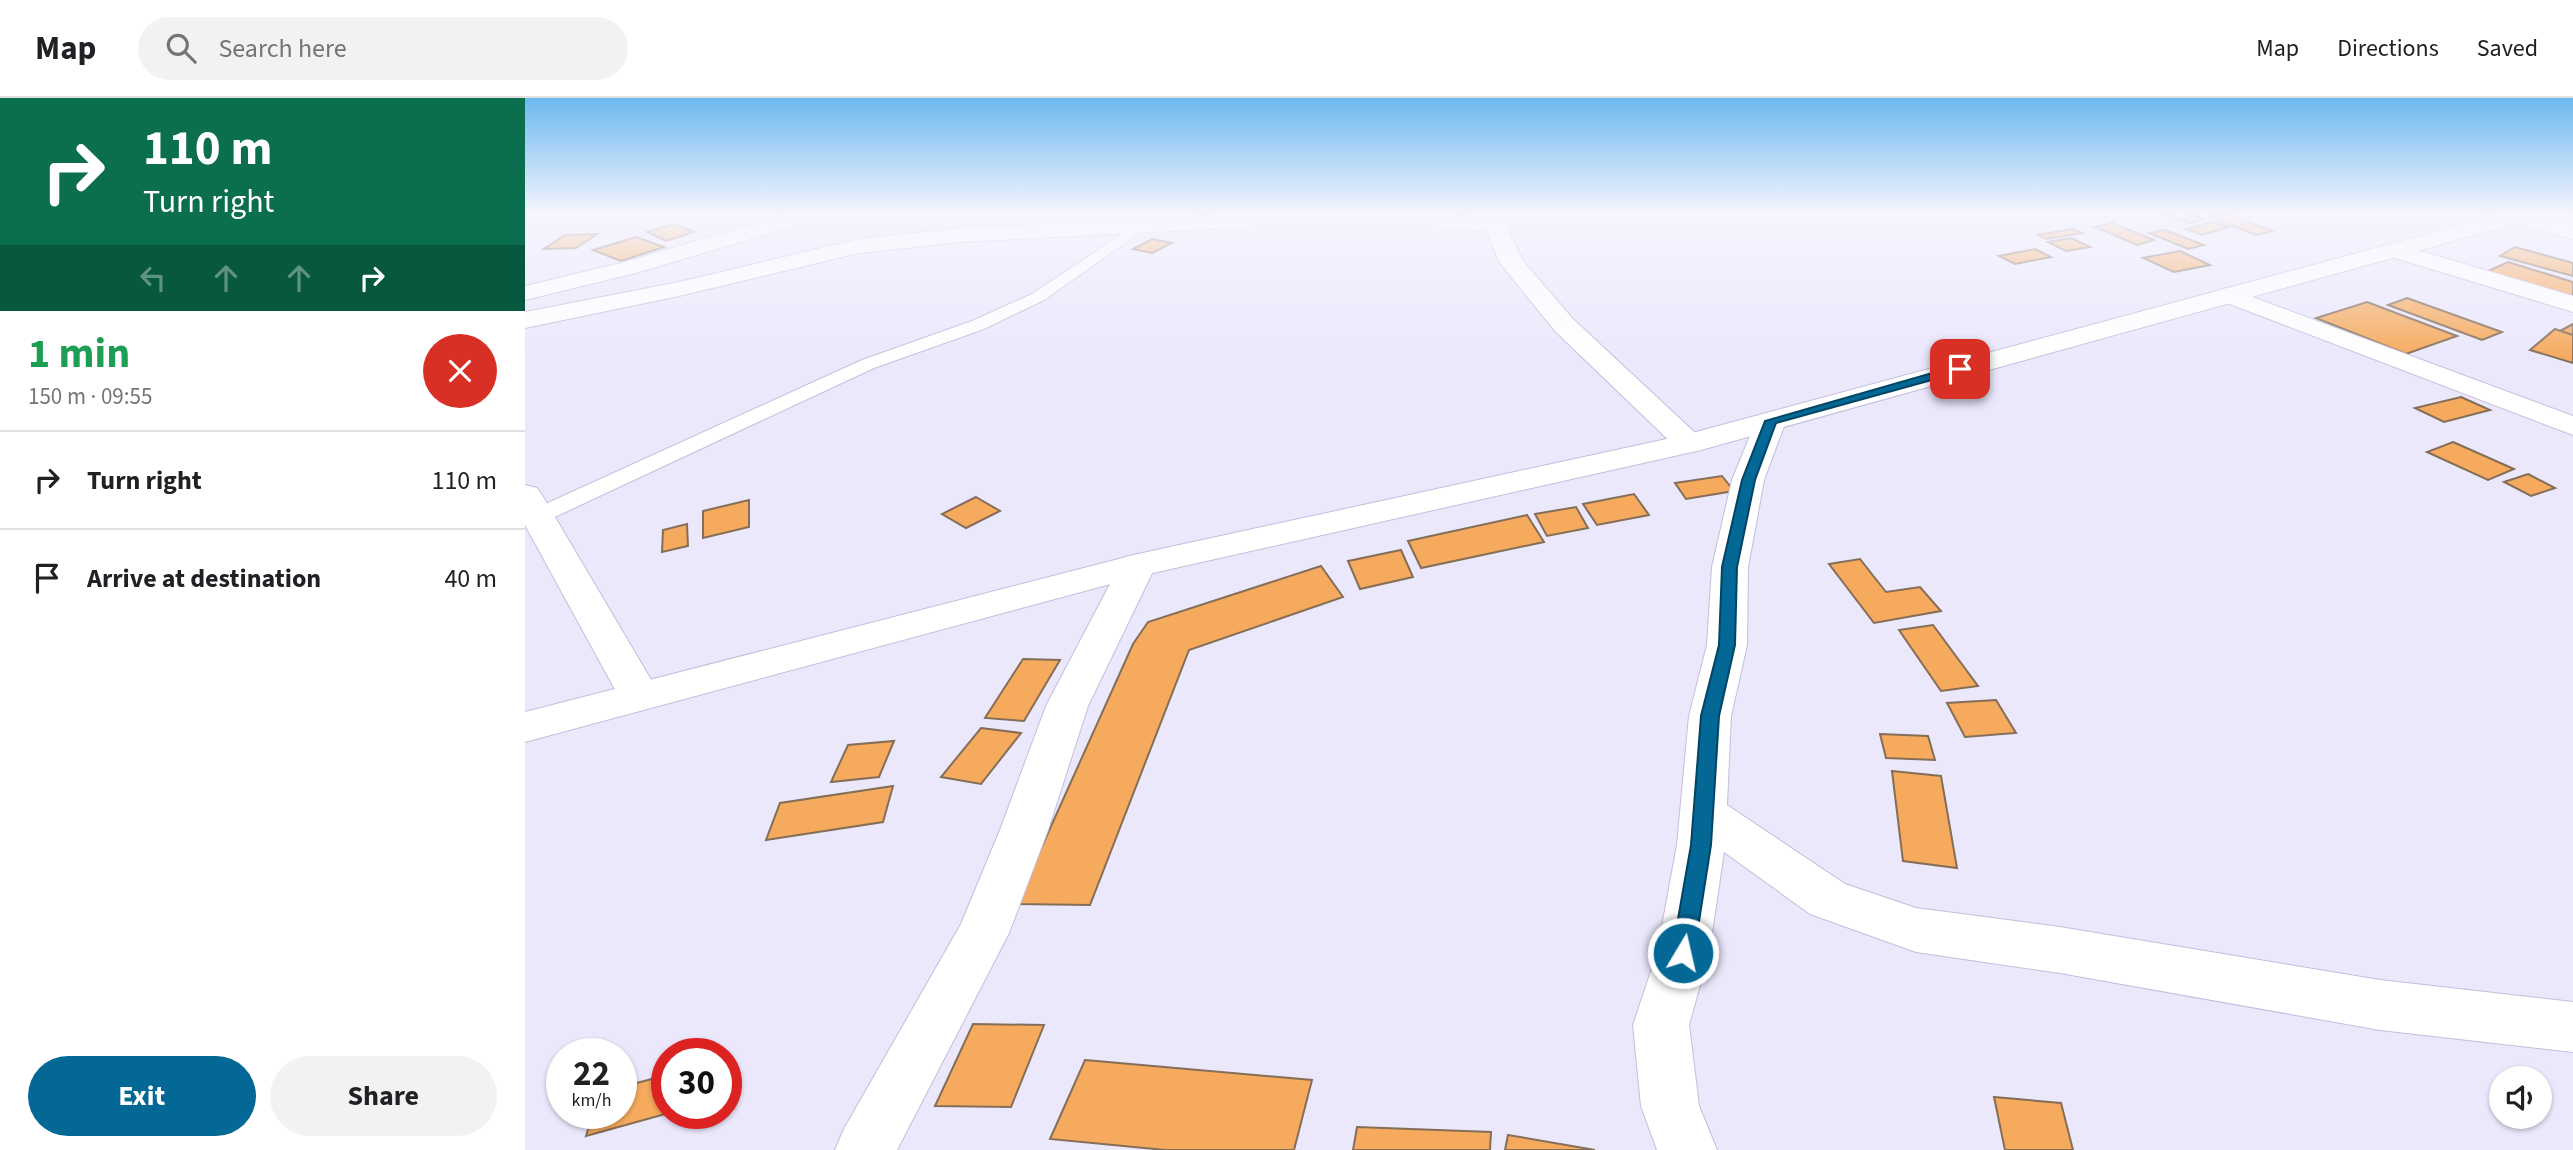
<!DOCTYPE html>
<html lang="en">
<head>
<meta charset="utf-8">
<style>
  :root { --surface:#fff; --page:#f2f2f2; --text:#202124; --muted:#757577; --line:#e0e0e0; --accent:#036896 }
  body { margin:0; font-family:"Source Sans 3",sans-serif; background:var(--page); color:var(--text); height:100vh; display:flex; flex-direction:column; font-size:26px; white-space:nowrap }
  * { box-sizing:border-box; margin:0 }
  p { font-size:23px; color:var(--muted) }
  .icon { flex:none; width:38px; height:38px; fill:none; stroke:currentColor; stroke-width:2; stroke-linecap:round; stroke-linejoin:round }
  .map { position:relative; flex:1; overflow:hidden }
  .details { display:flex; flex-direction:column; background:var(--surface); width:525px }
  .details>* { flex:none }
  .hud { background:#0b6e4f; color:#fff; overflow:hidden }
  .tools { position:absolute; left:1964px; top:968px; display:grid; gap:14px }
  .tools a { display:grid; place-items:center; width:63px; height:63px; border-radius:50%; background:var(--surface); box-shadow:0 2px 5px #0004; font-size:35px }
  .speed { position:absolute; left:21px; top:940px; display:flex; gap:14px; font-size:35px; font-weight:700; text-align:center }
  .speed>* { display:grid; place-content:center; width:91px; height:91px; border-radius:50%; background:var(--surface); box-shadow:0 2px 5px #0004; line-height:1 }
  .speed small { font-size:18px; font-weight:400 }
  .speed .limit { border:10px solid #d22; background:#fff; color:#111 }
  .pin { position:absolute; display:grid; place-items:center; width:60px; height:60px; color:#fff; margin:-30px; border-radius:14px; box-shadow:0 4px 10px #0006 }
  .me { position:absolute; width:77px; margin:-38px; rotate:9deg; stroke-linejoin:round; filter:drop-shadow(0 0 5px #0008) }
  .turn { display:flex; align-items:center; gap:24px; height:147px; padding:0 28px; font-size:32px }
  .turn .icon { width:91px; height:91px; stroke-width:2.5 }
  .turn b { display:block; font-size:49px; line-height:60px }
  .lanes { display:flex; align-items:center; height:66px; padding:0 28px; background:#0003; justify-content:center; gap:35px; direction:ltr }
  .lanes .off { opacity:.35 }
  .round { display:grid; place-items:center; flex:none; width:74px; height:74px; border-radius:37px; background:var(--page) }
  .headline { display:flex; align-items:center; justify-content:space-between; height:119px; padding:0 28px }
  h1 { font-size:42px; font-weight:700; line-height:52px; color:#1e9e55 }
  .button { display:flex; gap:14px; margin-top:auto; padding:14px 28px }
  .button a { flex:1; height:80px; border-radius:42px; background:var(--accent); color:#fff; font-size:28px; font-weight:700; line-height:80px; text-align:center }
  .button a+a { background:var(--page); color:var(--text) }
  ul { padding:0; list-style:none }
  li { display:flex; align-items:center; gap:21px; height:98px; padding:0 28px; border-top:2px solid var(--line) }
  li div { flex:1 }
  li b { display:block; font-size:26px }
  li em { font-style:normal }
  header { display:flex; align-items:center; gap:42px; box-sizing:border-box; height:98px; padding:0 35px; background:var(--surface); border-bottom:2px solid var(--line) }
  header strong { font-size:33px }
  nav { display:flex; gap:38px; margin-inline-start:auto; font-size:24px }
  .search { width:490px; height:63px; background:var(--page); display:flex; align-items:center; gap:18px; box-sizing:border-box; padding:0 24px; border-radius:38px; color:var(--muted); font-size:26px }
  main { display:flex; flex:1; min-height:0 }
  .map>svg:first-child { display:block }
</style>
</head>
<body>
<header>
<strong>Map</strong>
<div class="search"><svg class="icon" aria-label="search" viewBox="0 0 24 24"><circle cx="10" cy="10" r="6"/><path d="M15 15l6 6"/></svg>Search here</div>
<nav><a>Map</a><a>Directions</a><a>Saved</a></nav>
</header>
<main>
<section class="details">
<div class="hud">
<div class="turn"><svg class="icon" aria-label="right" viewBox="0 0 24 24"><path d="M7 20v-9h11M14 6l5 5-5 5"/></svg><div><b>110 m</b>Turn right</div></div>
<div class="lanes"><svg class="icon off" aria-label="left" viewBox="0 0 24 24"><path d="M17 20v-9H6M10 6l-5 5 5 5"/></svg><svg class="icon off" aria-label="ahead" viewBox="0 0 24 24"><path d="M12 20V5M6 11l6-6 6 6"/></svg><svg class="icon off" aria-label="ahead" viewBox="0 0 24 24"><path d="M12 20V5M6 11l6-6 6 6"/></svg><svg class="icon" aria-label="right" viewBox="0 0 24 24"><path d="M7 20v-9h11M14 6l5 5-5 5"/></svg></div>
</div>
<div class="headline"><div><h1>1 min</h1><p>150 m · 09:55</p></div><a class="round" style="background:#d93025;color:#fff"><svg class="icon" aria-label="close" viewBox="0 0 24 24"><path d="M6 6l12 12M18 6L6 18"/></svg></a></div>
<ul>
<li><svg class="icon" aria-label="right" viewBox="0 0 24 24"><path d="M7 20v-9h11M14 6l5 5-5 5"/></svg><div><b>Turn right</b></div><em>110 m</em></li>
<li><svg class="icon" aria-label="arrive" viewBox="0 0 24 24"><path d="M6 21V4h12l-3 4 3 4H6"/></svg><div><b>Arrive at destination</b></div><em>40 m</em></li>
</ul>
<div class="button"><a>Exit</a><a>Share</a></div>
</section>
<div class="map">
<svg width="2048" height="1052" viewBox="0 0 2048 1052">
  <rect width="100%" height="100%" fill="#ebe8fc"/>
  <g fill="#f6aa5d" stroke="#856e58" stroke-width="2">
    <polygon points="1636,115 1661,115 1679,121 1665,125"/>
    <polygon points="1700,115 1747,133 1731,137 1685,119"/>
    <polygon points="1687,124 1704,129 1677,137 1661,131"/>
    <polygon points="1587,125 1629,142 1612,147 1570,129"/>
    <polygon points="149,126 169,134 141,143 122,134"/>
    <polygon points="1548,131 1557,135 1521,141 1513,137"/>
    <polygon points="1640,132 1679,147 1663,151 1624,135"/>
    <polygon points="72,136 51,150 19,151 40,137"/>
    <polygon points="111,139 139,149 96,163 68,152"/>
    <polygon points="1546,140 1565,149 1541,153 1523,144"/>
    <polygon points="627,141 647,145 627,155 608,151"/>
    <polygon points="1990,149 2048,165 2048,178 1975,158"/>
    <polygon points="1510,151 1526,159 1490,166 1474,158"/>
    <polygon points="1655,153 1685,167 1649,174 1618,160"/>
    <polygon points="1983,164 2048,184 2048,201 1961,174"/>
    <polygon points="1882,200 1977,234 1957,242 1863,207"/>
    <polygon points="1842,204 1932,238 1881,256 1791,220"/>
    <polygon points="2048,226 2048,250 2020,241"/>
    <polygon points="2030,231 2048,237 2048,265 2005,252"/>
    <polygon points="1936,299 1965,312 1919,324 1890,310"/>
    <polygon points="1928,344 1989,371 1963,382 1902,354"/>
    <polygon points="2003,376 2030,390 2006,398 1979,384"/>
    <polygon points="1197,378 1209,393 1161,401 1150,385"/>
    <polygon points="1109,396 1124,417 1072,427 1058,406"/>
    <polygon points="451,399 475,413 441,430 417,416"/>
    <polygon points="224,402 224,429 178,440 178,413"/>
    <polygon points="1051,409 1063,430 1022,438 1010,416"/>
    <polygon points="1002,417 1019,444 896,470 883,443"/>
    <polygon points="162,426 163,448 137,454 138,432"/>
    <polygon points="876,452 888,479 835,491 823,463"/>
    <polygon points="1335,461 1361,494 1395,489 1416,513 1349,525 1304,466"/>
    <polygon points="796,468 818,499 664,552 565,807 491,806 608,546 623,524"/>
    <polygon points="1408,527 1453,588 1416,593 1374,532"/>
    <polygon points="498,561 535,562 499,623 460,620"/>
    <polygon points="1471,602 1491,635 1440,639 1422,605"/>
    <polygon points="456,630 496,635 456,686 416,679"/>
    <polygon points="1355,636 1403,638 1410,662 1361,660"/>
    <polygon points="369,643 354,679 306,684 323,647"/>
    <polygon points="1367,673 1416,678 1432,770 1378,763"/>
    <polygon points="368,688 358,724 241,742 255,705"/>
    <polygon points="448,926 519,927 486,1009 410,1008"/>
    <polygon points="560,962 787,982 769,1052 640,1052 525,1041"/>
    <polygon points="142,977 144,1015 61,1038 68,1015 96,1015 96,989"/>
    <polygon points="1469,999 1536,1005 1548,1052 1480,1052"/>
    <polygon points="832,1029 966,1034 965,1052 828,1052"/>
    <polygon points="983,1037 1070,1052 980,1052"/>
  </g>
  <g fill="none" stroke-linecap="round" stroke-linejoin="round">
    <g stroke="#c2bedd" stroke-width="2">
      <polygon id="service" points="615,124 620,125 620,131 519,202 459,231 349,270 19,424 3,424 0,419 3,414 337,262 447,223 507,196"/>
    </g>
    <g stroke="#c2bedd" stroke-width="2">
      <g id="minor">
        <polygon points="266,115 299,115 296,120 111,175 0,202 0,188 96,165"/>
        <polygon points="738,115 898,115 965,120 966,115 988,115 983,132 998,163 1048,221 1181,345 1176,352 1165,354 1154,352 1030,233 975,165 961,133 856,124 761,127 436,144 334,155 154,198 0,230 0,214 154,184 334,141 436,130"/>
        <path d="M 1906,115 C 1924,114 1958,111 1970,127 L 1967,132 L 1959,134 L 1909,120 Z"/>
        <polygon points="1980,115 2001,115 2048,127 2048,141 1981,123 1978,118"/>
        <polygon points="1868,145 2048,198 2048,214 1860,157 1856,152 1860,147"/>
        <polygon points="1703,190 2048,318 2048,337 1694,202 1691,197 1694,192"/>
        <polygon points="1246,314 1257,317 1261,323 1239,382 1223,469 1222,547 1206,618 1202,707 1320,786 1391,810 1535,829 1855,882 2048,904 2048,954 1855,932 1535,875 1391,854 1285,816 1199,754 1184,855 1164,927 1174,1008 1192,1052 1132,1052 1116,1008 1108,927 1132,855 1152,747 1164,618 1182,547 1187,469 1207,382 1231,323 1235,317"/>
        <polygon points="0,387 12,390 17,397 135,597 129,607 114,611 99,607 93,597 0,427"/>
        <polygon points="613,456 626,459 631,467 563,608 523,732 484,835 372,1052 310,1052 319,1031 436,826 475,732 521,608 595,467 600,459"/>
      </g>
    </g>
    <g stroke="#c2bedd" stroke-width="2">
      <polygon id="tertiary" points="1980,115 2014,115 2011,120 1176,352 619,477 0,644 0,614 613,456 1160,337"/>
    </g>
    <use href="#service" fill="#fff" fill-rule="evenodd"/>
    <use href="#minor" fill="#fff" fill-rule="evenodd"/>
    <use href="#tertiary" fill="#fff" fill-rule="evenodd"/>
  </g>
  <linearGradient id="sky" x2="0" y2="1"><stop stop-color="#6cb8ef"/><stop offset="0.44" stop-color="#f6f5fe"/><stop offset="1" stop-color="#f6f5fe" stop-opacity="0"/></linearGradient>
  <rect width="2048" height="262" fill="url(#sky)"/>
  <polygon fill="#036896" stroke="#024462" stroke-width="2" points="1435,267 1441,271 1439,273 1251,325 1230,382 1212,469 1210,547 1194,618 1186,747 1169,855 1166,861 1158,864 1150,861 1147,855 1166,747 1176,618 1194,547 1197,469 1217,382 1240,323"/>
</svg>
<div class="tools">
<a><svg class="icon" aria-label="sound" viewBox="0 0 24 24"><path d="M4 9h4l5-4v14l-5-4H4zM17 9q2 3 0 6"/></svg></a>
</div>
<div class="speed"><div>22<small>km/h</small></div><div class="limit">30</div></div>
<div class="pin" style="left:1435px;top:271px;background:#d93025"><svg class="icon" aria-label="arrive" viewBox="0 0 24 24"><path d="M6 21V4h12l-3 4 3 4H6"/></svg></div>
<svg class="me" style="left:1158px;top:855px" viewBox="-20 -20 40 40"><circle r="17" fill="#036896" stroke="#fff" stroke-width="3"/><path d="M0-11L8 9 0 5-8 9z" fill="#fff"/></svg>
</div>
</main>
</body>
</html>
